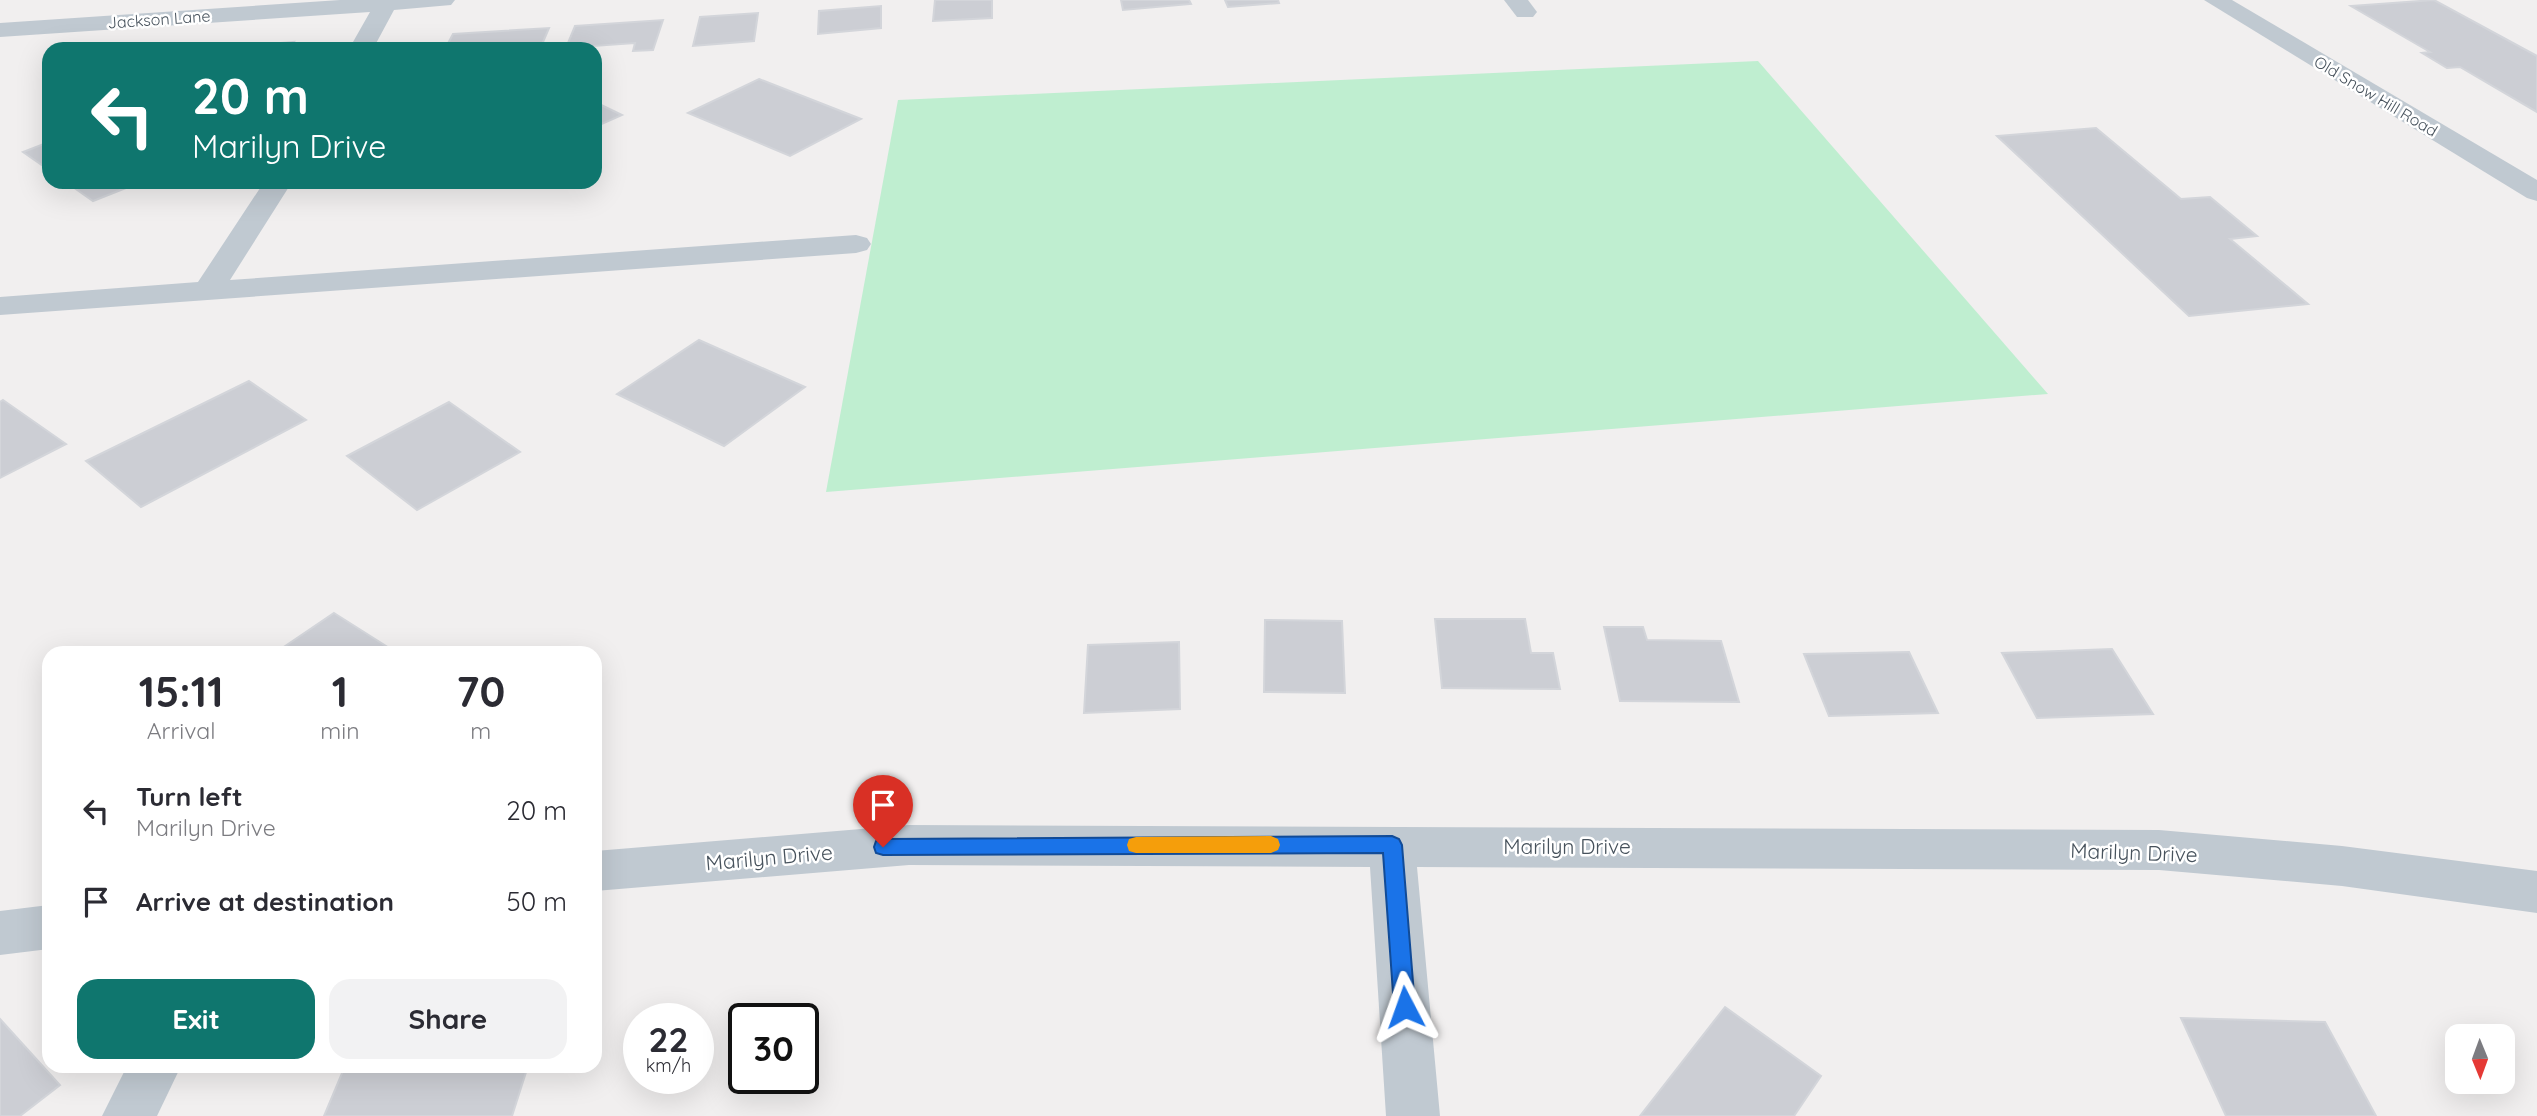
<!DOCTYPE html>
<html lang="en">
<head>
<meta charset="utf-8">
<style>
  :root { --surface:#fff; --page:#f2f2f3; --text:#2b2b33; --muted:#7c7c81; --accent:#0f766e }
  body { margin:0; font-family:Quicksand,sans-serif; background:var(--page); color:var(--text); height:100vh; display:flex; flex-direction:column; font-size:26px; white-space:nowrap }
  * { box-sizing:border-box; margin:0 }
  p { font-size:23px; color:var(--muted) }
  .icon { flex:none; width:38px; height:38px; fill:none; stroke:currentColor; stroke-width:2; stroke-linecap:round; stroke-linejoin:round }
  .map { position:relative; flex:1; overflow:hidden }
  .side { position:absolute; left:42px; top:646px; width:560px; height:427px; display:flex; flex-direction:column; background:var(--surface); border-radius:21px; box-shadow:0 7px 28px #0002 }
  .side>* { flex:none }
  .hud { position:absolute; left:42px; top:42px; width:560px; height:147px; border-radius:21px; box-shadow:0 7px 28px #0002; background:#0f766e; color:#fff; overflow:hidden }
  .needle { width:46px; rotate:179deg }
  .tools { position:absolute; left:2445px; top:1024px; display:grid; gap:14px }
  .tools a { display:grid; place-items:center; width:70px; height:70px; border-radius:14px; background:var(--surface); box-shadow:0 7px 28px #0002; font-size:35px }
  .speed { position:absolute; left:623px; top:1003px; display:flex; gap:14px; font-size:35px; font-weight:700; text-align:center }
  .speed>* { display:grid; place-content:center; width:91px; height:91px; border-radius:50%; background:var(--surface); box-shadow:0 7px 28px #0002; line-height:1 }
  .speed small { font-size:18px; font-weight:400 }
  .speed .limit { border:4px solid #111; border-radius:10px; background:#fff; color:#111 }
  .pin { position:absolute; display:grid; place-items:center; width:60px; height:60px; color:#fff; margin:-72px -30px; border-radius:50% 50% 50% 0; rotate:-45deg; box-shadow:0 0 7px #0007 }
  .pin .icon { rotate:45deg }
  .me { position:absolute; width:77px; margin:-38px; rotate:356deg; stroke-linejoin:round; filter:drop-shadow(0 0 5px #0008) }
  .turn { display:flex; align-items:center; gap:24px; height:147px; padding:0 35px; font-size:32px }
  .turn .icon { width:91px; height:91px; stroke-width:2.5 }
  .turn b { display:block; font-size:49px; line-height:60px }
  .eta { display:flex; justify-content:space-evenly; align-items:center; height:119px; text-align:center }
  .eta b { font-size:42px; font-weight:700; line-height:49px }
  .action { display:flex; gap:14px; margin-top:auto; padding:14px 35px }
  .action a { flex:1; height:80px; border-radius:21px; background:var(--accent); color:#fff; font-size:28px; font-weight:700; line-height:80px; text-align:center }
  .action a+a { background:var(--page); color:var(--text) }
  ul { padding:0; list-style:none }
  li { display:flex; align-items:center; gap:21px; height:91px; padding:0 35px }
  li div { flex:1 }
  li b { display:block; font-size:26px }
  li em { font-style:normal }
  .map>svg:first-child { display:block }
</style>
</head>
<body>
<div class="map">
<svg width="2537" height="1116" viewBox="0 0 2537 1116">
  <rect width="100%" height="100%" fill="#f1efef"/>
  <polygon fill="#bfeed0" points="1758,61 2048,394 826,492 898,100"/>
  <g fill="#ccced4" stroke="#d3d5da" stroke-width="2">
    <polygon points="935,0 992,0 992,18 933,21"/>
    <polygon points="1121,0 1189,0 1191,4 1123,10"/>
    <polygon points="1225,0 1278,0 1279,3 1228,7"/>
    <polygon points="2434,0 2537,56 2537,112 2460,67 2447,68 2422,53 2430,52 2351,6"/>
    <polygon points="881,6 881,28 818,34 819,11"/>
    <polygon points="758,13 754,41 693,46 700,17"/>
    <polygon points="663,20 653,50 633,51 635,43 566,48 575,26"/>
    <polygon points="549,28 540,49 445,49 453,34"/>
    <polygon points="294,42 290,49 206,49"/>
    <polygon points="759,79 861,119 790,156 688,113"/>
    <polygon points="595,102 622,115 595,127"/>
    <polygon points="2096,128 2181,199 2210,197 2257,236 2230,239 2308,304 2189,316 1997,136"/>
    <polygon points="49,142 49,170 23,152"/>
    <polygon points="66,182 141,182 93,201"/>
    <polygon points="699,340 805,387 724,446 617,394"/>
    <polygon points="249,381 306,420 141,507 86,461"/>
    <polygon points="3,400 66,444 0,478 0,402"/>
    <polygon points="449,402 520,452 417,510 347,456"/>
    <polygon points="334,613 397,653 275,653"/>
    <polygon points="1435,619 1525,619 1531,653 1553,653 1560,689 1442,688"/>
    <polygon points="1265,620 1342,621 1345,693 1264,692"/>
    <polygon points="1604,627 1643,627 1647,640 1721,641 1739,702 1620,701"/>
    <polygon points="1179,642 1180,709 1084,713 1088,645"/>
    <polygon points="2112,649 2153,714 2037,718 2002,653"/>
    <polygon points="1909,652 1938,713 1829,716 1804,654"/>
    <polygon points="1725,1007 1821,1076 1794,1116 1640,1116"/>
    <polygon points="2181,1018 2325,1022 2376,1116 2226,1116"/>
    <polygon points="0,1019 60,1085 20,1116 0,1116"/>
    <polygon points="345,1066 528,1066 512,1116 324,1116"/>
  </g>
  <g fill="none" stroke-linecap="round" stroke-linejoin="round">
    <g fill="#c0c9d1" fill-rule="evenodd">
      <polygon points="340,0 455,0 451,5 394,10 373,49 349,49 370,12 0,37 0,23"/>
      <polygon points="1504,0 1528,0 1537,12 1533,17 1517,17"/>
      <polygon points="264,182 292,182 230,280 856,235 867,238 871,244 867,250 856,253 0,315 0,297 198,282"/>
      <polygon points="909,825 2159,830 2342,846 2537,871 2537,913 2342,886 2159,870 1417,867 1440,1116 1386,1116 1370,867 909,865 595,891 595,851"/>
      <polygon points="49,905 49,949 0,955 0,911"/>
      <polygon points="127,1066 181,1066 157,1116 102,1116"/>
    </g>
    <polygon fill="#c0c9d1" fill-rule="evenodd" points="2204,0 2232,0 2537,180 2537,201 2527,198"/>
  </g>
  <polygon fill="#1a73e8" stroke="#114b97" stroke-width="2" points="1392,836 1399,839 1402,845 1415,1007 1412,1014 1405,1017 1397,1014 1394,1007 1383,853 883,855 876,853 874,847 876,841 883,839"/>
  <polygon fill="#f59e0b" points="1271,836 1278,839 1280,845 1278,850 1271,853 1136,853 1129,851 1127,845 1129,839 1136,837"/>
  <g text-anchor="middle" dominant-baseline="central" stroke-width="5" stroke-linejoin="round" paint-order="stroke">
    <g font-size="16" fill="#47525c" stroke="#fff">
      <text transform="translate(159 19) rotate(-4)">Jackson Lane</text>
      <text transform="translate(2376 96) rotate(31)">Old Snow Hill Road</text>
    </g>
    <g font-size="21" fill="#47525c" stroke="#fff">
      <text x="1567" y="846">Marilyn Drive</text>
      <text transform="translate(2134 852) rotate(2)">Marilyn Drive</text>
      <text transform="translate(769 857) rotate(-5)">Marilyn Drive</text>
    </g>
  </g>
</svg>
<div class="tools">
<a><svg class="needle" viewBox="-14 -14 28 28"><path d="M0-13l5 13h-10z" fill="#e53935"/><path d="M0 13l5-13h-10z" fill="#7c7c81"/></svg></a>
</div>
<div class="speed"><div>22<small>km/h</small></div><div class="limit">30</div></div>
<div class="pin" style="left:883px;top:847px;background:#d93025"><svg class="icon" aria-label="arrive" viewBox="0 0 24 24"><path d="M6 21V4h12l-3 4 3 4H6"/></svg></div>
<svg class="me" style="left:1405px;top:1007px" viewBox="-20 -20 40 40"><path d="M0-17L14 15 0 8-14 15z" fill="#1a73e8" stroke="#fff" stroke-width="4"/></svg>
<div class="hud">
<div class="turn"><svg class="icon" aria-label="left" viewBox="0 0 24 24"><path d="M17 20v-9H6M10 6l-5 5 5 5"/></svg><div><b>20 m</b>Marilyn Drive</div></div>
</div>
<section class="side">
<div class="eta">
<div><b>15:11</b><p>Arrival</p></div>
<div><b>1</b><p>min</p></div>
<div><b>70</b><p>m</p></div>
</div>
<ul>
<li><svg class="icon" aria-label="left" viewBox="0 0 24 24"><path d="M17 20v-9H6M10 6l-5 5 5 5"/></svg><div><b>Turn left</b><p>Marilyn Drive</p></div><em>20 m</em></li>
<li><svg class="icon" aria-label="arrive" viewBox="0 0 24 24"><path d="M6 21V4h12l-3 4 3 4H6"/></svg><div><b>Arrive at destination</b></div><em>50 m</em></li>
</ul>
<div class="action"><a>Exit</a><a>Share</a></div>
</section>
</div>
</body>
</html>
